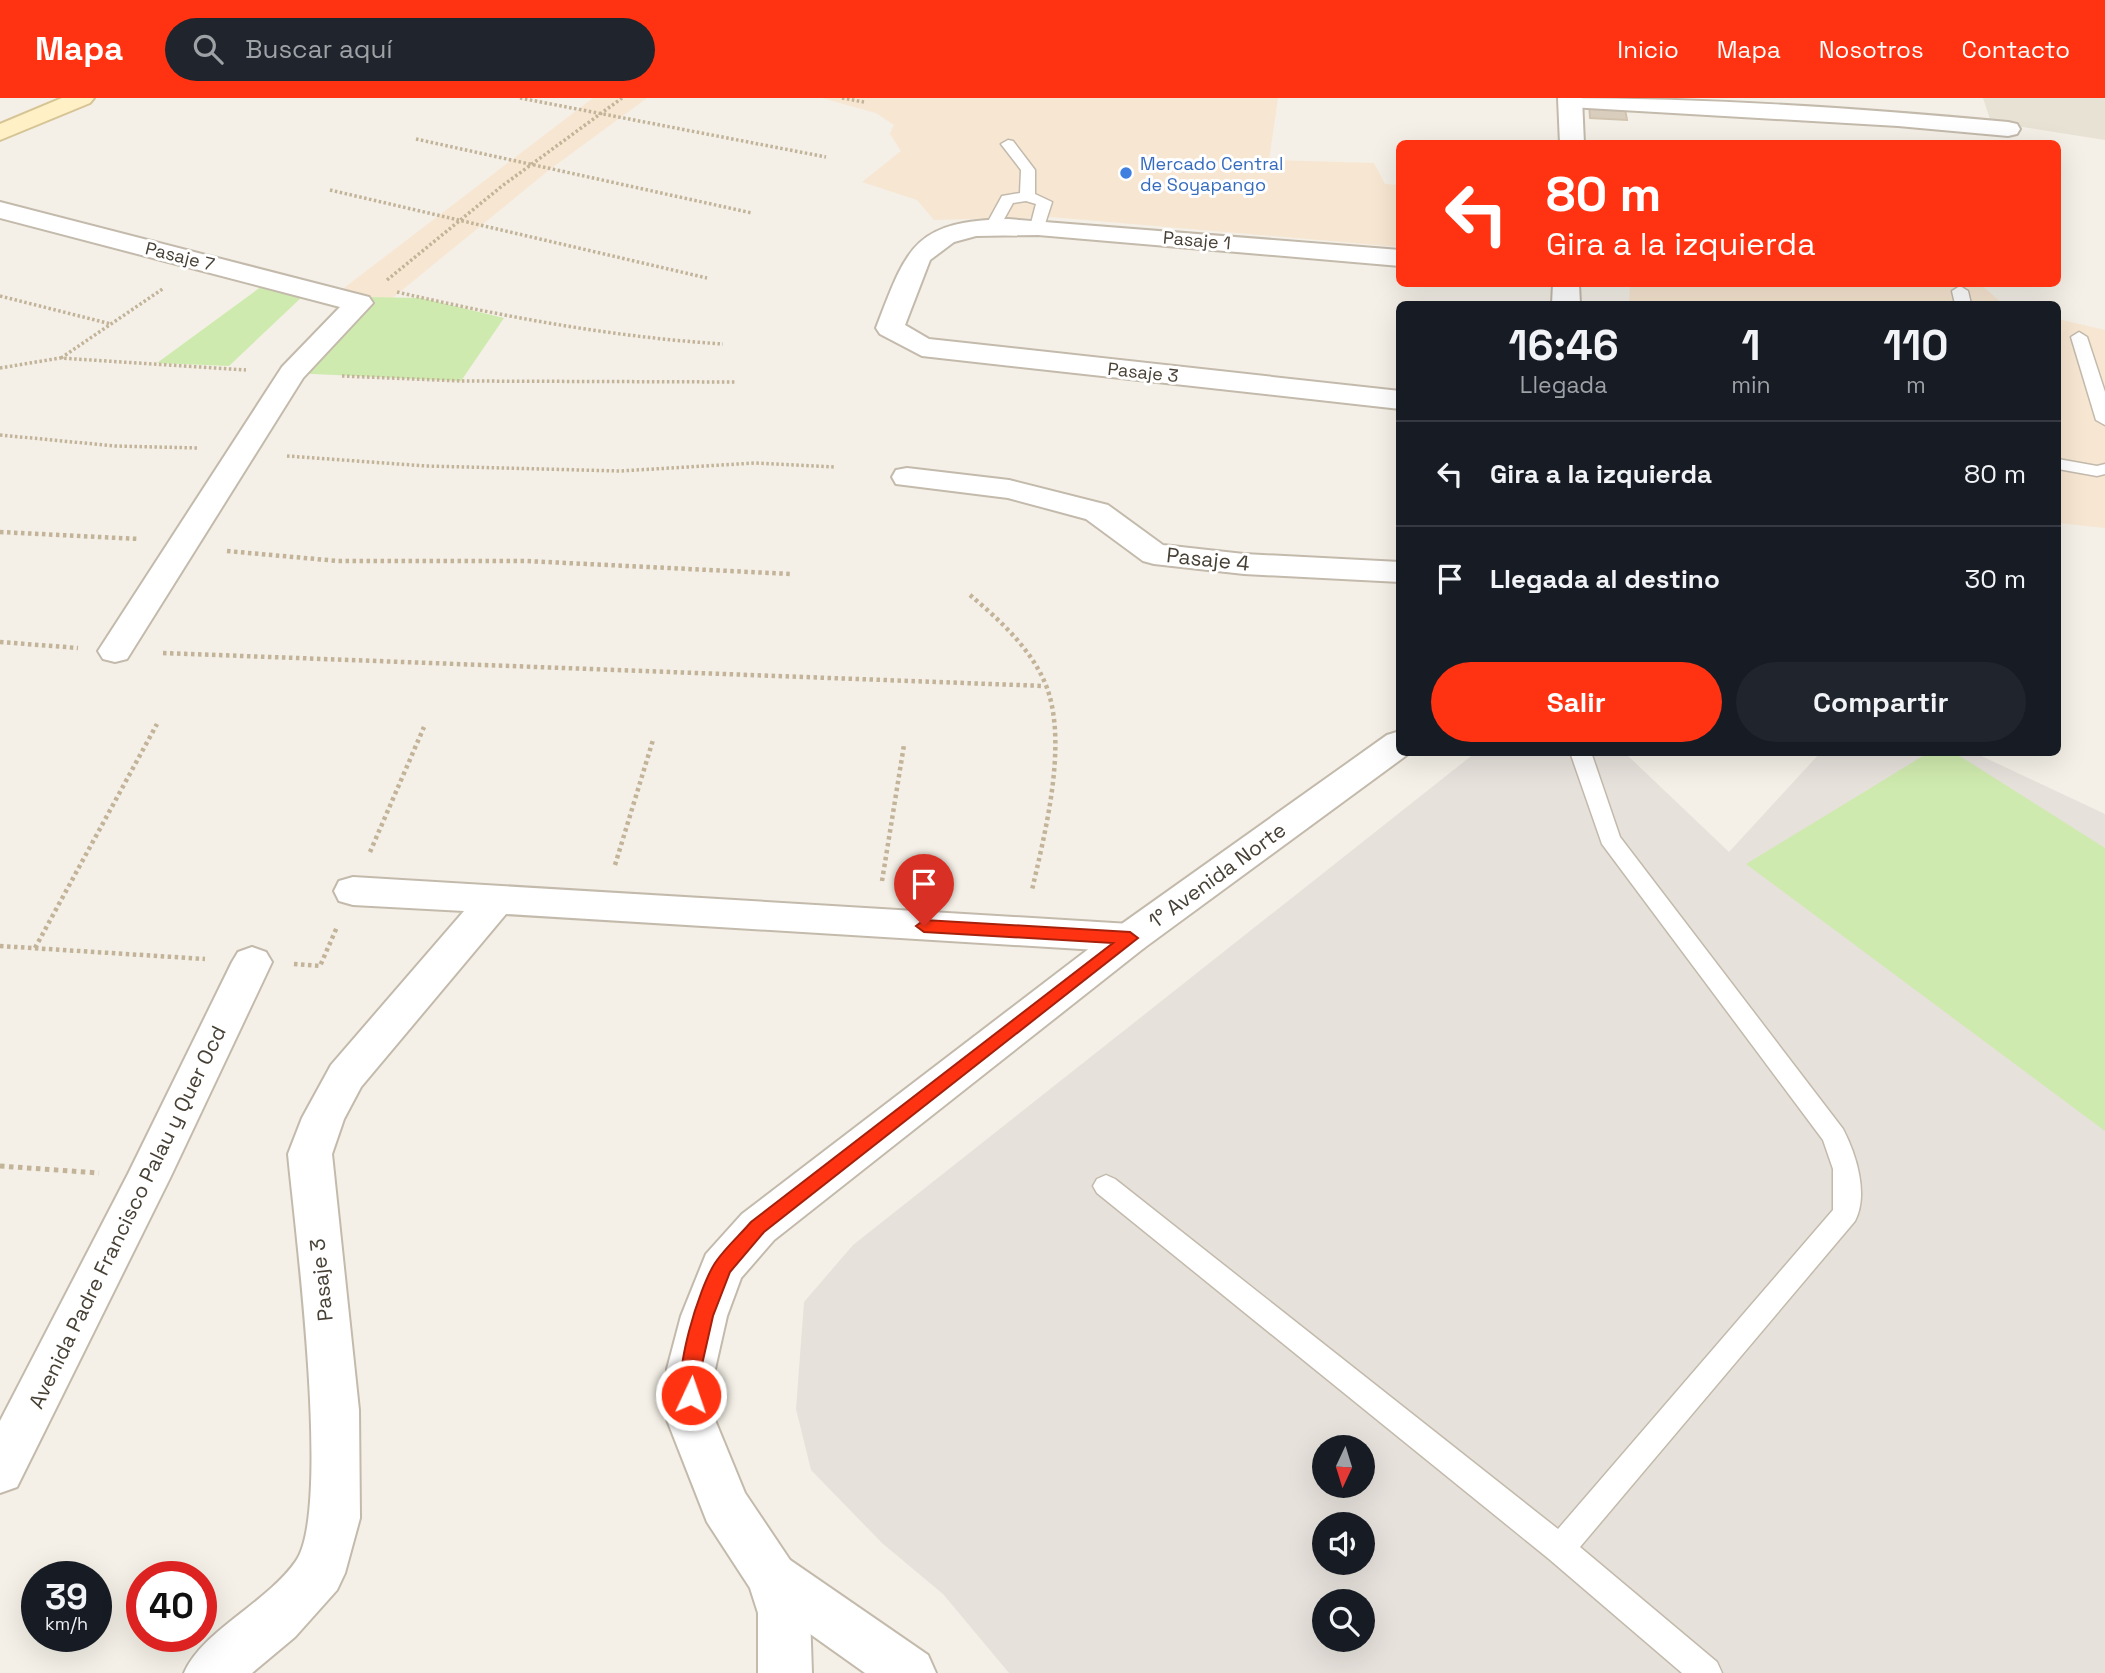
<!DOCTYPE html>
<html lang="es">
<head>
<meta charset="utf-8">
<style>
  :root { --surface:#171b24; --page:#20242c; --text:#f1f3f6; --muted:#9ea1a6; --line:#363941; --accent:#ff3312 }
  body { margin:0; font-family:"Space Grotesk",sans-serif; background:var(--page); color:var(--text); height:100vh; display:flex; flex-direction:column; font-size:26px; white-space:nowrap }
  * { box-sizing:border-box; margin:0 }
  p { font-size:23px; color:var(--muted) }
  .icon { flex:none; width:38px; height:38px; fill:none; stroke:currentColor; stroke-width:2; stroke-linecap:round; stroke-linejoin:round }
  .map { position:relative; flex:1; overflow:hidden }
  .side { position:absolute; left:1396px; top:203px; width:665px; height:455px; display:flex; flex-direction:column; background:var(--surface); border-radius:10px; box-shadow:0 7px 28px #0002 }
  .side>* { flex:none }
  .top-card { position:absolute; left:1396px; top:42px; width:665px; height:147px; border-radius:10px; box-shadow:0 7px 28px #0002; background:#ff3312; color:#fff; overflow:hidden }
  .needle { width:46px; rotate:184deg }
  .fabs { position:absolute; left:1312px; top:1337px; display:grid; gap:14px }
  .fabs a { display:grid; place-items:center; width:63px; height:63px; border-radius:50%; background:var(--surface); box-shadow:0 7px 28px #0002; font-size:35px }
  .speed { position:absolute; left:21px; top:1463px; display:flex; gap:14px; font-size:35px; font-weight:700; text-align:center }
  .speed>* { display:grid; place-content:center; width:91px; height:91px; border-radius:50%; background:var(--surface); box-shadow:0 7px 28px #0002; line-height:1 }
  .speed small { font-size:18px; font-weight:400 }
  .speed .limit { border:10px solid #d22; background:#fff; color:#111 }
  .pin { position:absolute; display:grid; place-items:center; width:60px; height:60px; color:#fff; margin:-72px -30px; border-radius:50% 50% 50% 0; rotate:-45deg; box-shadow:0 0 7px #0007 }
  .pin .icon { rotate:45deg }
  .me { position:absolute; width:77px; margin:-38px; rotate:3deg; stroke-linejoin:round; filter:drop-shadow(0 0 5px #0008) }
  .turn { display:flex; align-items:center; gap:24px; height:147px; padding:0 35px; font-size:32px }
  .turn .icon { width:91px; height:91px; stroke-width:2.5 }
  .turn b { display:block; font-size:49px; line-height:60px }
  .eta { display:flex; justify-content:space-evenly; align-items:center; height:119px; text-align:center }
  .eta b { font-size:42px; font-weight:600; line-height:49px }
  .button { display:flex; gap:14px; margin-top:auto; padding:14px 35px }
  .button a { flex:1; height:80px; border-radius:42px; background:var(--accent); color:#fff; font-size:28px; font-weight:600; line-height:80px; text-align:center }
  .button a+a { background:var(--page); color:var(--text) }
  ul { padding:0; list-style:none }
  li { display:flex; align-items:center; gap:21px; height:105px; padding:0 35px; border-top:2px solid var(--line) }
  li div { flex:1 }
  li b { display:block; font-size:26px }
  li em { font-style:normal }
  header { display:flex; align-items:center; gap:42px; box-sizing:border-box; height:98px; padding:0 35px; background:var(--accent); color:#fff }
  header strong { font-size:33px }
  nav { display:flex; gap:38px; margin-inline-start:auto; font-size:24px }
  .search { width:490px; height:63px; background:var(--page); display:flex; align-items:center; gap:18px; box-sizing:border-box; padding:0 24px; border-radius:38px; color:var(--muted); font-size:26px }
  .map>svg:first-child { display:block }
</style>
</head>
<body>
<header>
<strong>Mapa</strong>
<div class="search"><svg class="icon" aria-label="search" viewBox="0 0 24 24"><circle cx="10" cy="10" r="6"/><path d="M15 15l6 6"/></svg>Buscar aquí</div>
<nav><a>Inicio</a><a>Mapa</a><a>Nosotros</a><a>Contacto</a></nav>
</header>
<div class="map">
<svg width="2105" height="1575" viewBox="0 0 2105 1575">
  <rect width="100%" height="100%" fill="#f4f0e7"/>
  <polygon fill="#e8e2d4" points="1983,0 2105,0 2105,42 1991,24"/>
  <g fill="#f7e6d1">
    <polygon points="593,0 647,0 549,72 390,202 340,193"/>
    <polygon points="822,0 1278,0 1269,62 1374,65 1385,86 1400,87 1400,149 1051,119 934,122 917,102 862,84 901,53 890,36 894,27 876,15"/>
    <polygon points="1630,186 1980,186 2003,206 1629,206"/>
    <polygon points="2058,221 2105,232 2105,430 2058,425"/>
  </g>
  <path fill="#e6e1db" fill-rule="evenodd" d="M 1475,655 L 1625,655 L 1729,754 L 1820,655 L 1975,655 L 2105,716 L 2105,1575 L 1009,1575 L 943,1496 L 882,1445 L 811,1372 L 796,1311 L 804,1204 L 853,1147 ZM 1325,1349 L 1363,1349 L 1363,1388 L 1325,1388 ZM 1325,1426 L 1363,1426 L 1363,1465 L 1325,1465 ZM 1325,1503 L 1363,1503 L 1363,1542 L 1325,1542 Z"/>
  <g fill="#cfeaae">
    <polygon points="262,188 303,198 229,268 157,265"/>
    <polygon points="367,199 421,200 504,220 461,283 292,275"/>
    <polygon points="1928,655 1955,655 2105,750 2105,1033 1746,766"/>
  </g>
  <polygon fill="#d9cebe" stroke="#d1c3ae" stroke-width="2" points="1589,4 1624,6 1627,22 1590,20"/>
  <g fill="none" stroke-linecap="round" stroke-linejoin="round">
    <g stroke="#c3baac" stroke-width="3">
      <g id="service">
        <polygon points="1008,42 1013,43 1035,72 1035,96 1052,104 1043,132 1038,134 1030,129 1036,106 1026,103 1013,105 998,132 993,134 985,129 1002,98 1020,95 1021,72 1001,46"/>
        <polygon points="1960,188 1968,193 1971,206 1955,206 1952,193"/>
        <polygon points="2079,234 2087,239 2105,294 2105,327 2096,322 2071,239"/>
        <polygon points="2058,361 2097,368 2105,366 2105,376 2097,378 2058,371"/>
        <path d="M 1570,654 L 1591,654 L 1620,739 L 1843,1031 C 1856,1056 1869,1096 1855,1123 L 1580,1449 L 1717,1564 L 1722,1575 L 1682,1575 L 1549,1461 L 1097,1095 L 1093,1088 L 1097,1081 L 1106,1077 L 1115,1081 L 1558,1431 L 1833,1112 L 1833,1071 L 1823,1042 L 1602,746 Z"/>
      </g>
    </g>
    <g stroke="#c3baac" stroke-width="4">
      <g id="minor">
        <path d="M 1559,0 C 1709,0 1859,10 2008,24 L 2017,26 L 2020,31 L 2017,36 L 2008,38 L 1898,28 L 1570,9 L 1562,7 Z"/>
        <polygon points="0,104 369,199 373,205 303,280 127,561 115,564 103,561 98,553 282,269 340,209 0,120"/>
        <path d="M 1008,121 L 1400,152 L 1400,168 L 1038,137 L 976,138 L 954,144 L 930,162 L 905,227 L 929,241 L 1400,293 L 1400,311 L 922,258 L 880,236 L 876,230 C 907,149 914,123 1008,121 Z"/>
        <polygon points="907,370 1009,382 1108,407 1163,447 1244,456 1400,464 1400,484 1244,476 1154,466 1143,463 1086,421 1008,400 896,386 892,379 896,372"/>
        <path d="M 353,779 L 1130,826 L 1144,830 L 1150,840 L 1144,850 L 1130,854 L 506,816 L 361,989 L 344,1021 L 332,1056 L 359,1312 L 360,1420 L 345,1475 L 337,1492 L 295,1539 L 252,1575 L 184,1575 C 202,1533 267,1505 296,1463 C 332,1411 295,1130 288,1056 L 302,1020 L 331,967 L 464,813 L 353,807 L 339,803 L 334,793 L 339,783 Z"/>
        <polygon points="252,849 266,854 272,864 171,1078 17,1389 0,1395 0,1323 128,1076 232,864 238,854"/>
        <polygon points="772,1455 790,1462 928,1557 936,1575 865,1575 754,1496 746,1479 754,1462"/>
      </g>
    </g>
    <g stroke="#c3baac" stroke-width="4">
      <g id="tertiary">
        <polygon points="1558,0 1582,0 1584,46 1560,46"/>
        <polygon points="1553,186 1579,186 1580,206 1552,206"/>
        <polygon points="1400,633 1400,654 1411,654 1144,850 774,1142 741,1180 727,1218 715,1271 715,1322 745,1395 790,1462 798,1479 810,1515 812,1575 758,1575 758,1515 750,1490 707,1424 667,1322 667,1271 681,1218 706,1156 742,1116 1116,830 1387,637"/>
      </g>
    </g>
    <g stroke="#d6c495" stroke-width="4">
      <polygon id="secondary" points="62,0 94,0 90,5 0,42 0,26"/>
    </g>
    <g stroke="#c2b399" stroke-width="3.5" stroke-dasharray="2.5 2.5" stroke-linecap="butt">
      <polyline points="520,0 826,59"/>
      <polyline points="842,0 864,4"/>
      <polyline points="416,41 752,115"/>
      <polyline points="330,92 707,180"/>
      <polyline points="387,182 502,88 622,0"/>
      <path d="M 397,194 C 505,219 612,239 723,246"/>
      <polyline points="0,198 111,226"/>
      <polyline points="61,260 164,190"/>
      <polyline points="0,270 60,260 246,272"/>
      <polyline points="342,278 461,283 736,284"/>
      <polyline points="0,337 115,348 198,350"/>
      <polyline points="287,358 426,368 620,373 755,365 834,369"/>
    </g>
    <g stroke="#c2b399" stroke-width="4.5" stroke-dasharray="3.5 3.5" stroke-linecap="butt">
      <polyline points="0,434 139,441"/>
      <polyline points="227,453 338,463 526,463 791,476"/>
      <path d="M 970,497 C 1001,523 1037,556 1049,596 C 1066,653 1045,735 1032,792"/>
      <polyline points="0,544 78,550"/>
      <polyline points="163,555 1044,588"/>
      <polyline points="370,754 424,629"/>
      <polyline points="615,767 653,642"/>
      <polyline points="882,783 904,647"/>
      <polyline points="0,848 205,861"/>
      <polyline points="35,850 157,626"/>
      <polyline points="294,866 320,868 337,829"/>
    </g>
    <polyline stroke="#c2b399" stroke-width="5" stroke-dasharray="4.5 4.5" stroke-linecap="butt" points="0,1068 99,1075"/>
    <use href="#service" fill="#fff" fill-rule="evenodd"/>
    <use href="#minor" fill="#fff" fill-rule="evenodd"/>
    <use href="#tertiary" fill="#fff" fill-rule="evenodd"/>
    <use href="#secondary" fill="#fff0c5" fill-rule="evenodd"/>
  </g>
  <path fill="#ff3312" stroke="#a6210c" stroke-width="2" d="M 924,822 L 1130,834 L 1138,840 L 764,1134 L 730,1174 L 713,1218 L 701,1271 L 698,1303 L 691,1305 L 684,1303 C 672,1276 699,1190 715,1165 C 725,1150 740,1137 751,1124 L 1113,845 L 924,834 L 916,828 Z"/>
  <circle fill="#3f7fe0" stroke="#fff" stroke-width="2.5" cx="1126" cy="75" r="7"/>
  <g text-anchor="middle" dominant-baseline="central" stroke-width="6" stroke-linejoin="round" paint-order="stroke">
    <g font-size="18" fill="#366cbe" stroke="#fff" text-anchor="start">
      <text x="1140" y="65">Mercado Central<tspan x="1140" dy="21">de Soyapango</tspan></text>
    </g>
    <g font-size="18" fill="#474035" stroke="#fff">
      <text transform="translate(1197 142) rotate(5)">Pasaje 1</text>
      <text transform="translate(180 158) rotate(14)">Pasaje 7</text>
      <text transform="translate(1143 274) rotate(6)">Pasaje 3</text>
    </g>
    <g font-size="21" fill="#474035" stroke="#fff">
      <text transform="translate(1208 461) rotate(6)">Pasaje 4</text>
      <text transform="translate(1217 777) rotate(-36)">1° Avenida Norte</text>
      <text transform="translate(127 1119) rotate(-64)">Avenida Padre Francisco Palau y Quer Ocd</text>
      <text transform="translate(321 1182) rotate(-96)">Pasaje 3</text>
    </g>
  </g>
</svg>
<div class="fabs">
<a><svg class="needle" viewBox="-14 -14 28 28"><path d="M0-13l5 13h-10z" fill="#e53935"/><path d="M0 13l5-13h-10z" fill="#9ea1a6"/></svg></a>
<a><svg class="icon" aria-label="sound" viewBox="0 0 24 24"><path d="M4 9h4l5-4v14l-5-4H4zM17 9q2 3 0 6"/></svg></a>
<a><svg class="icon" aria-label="search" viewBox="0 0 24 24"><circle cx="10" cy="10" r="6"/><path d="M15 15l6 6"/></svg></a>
</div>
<div class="speed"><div>39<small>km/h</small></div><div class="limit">40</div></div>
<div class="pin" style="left:924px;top:828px;background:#d93025"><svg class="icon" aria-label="arrive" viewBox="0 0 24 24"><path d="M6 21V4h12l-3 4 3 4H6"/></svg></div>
<svg class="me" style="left:691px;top:1297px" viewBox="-20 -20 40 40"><circle r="17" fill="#ff3312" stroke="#fff" stroke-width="3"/><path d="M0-11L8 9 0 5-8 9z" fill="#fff"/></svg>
<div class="top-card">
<div class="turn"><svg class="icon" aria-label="left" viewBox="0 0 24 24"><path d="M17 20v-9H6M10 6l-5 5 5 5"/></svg><div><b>80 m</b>Gira a la izquierda</div></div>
</div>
<section class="side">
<div class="eta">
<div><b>16:46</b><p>Llegada</p></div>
<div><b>1</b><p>min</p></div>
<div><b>110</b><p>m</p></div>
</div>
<ul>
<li><svg class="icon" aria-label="left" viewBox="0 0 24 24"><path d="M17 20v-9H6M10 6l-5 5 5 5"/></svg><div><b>Gira a la izquierda</b></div><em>80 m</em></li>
<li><svg class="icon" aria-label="arrive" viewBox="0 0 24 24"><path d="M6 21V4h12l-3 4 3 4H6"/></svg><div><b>Llegada al destino</b></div><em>30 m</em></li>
</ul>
<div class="button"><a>Salir</a><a>Compartir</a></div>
</section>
</div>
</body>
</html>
